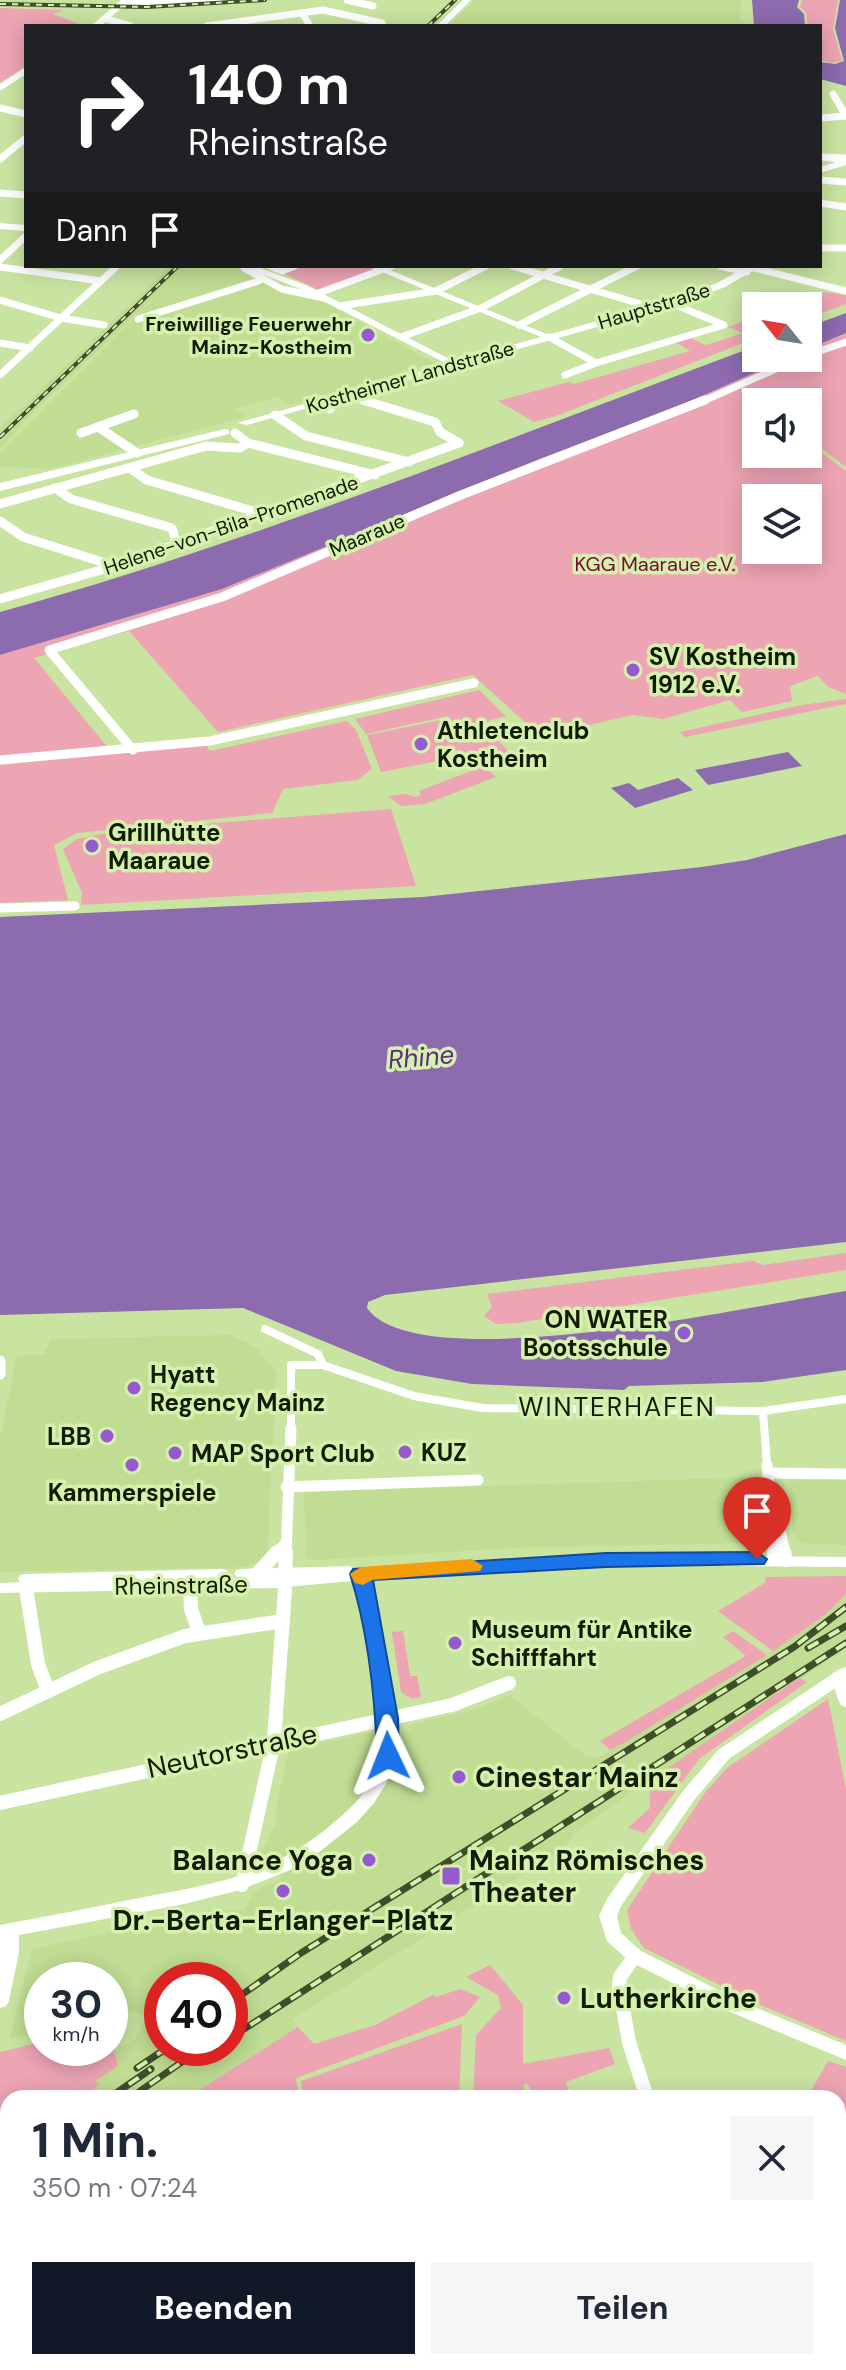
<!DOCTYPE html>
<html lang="de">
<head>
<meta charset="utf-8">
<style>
  :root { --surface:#fff; --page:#f6f6f7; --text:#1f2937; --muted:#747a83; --accent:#111827 }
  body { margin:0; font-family:"DM Sans",sans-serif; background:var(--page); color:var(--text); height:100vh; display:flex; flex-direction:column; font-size:30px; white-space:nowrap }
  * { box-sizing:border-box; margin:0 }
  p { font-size:26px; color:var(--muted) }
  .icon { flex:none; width:44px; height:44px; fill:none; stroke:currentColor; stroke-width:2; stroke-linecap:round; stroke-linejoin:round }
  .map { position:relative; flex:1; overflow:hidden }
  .drawer { position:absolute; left:0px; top:2090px; width:846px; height:280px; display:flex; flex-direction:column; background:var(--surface); border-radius:24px 24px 0 0; box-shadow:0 4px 20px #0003 }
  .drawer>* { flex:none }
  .guide { position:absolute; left:24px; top:24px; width:798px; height:244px; border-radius:0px; box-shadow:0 4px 20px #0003; background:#202124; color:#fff; overflow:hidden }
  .needle { width:52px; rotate:300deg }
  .controls { position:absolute; left:742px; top:292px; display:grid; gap:16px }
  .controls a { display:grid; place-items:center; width:80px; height:80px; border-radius:0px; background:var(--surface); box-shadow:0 4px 20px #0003; font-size:40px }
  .speed { position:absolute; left:24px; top:1962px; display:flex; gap:16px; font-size:40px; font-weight:700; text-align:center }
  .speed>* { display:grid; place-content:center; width:104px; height:104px; border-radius:50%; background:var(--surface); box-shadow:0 4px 20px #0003; line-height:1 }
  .speed small { font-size:20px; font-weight:400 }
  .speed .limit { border:12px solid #d22; background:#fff; color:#111 }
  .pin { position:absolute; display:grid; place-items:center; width:68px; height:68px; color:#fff; margin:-82px -34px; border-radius:50% 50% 50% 0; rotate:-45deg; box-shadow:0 0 8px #0007 }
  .pin .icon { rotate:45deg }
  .me { position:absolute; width:88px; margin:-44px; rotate:358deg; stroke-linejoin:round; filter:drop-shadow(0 0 6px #0008) }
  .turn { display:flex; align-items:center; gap:28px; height:168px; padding:0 32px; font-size:36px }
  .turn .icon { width:104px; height:104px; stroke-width:2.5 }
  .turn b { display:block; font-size:56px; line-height:68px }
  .then { display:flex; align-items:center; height:76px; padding:0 32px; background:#0003; gap:16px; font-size:30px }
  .round { display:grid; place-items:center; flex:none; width:84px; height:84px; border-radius:0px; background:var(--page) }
  .overview { display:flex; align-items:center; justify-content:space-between; height:136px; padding:0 32px }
  h1 { font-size:48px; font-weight:700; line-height:60px }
  .cta { display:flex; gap:16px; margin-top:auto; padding:16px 32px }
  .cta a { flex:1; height:92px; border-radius:0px; background:var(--accent); color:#fff; font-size:32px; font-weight:700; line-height:92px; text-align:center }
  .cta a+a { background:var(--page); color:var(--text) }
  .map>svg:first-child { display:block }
</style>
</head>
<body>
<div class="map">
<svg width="846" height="2370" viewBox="0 0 846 2370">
  <rect width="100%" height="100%" fill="#c9e3a1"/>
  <g fill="#c0dd93" fill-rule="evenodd">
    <polygon points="277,0 163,8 0,7 0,2 15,1 144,5"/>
    <polygon points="475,0 741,0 740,19 746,26 457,26 453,21"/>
    <polygon points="170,266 232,266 262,275 321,301 435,363 291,405 277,397 236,409 245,417 50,469 0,466 0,453 168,284 30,415 0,450 0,428"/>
    <polygon points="230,1335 256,1347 276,1372 268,1551 264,1558 246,1567 0,1572 0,1438 17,1356 44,1354 51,1339"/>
    <polygon points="756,1477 760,1540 754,1543 531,1547 314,1560 306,1558 304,1492"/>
    <polygon points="846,1478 846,1545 800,1543 793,1535 789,1481"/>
    <path d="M 846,1594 L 846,1649 L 636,1789 L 576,1832 L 562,1850 L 293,2019 L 298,2027 L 187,2098 L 107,2098 L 94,2089 L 95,2081 L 118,2066 L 114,2049 L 134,2040 L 147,2018 L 135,2011 L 110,2016 L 110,1980 L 42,1980 L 42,2032 L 10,2039 L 32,1949 L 208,1911 L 244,1910 L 253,1892 L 282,1879 L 260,1854 L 278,1818 L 275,1813 L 289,1749 L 369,1733 L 410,1731 L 409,1725 L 476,1709 L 510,1695 L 585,1755 L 598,1758 L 773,1651 L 825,1615 ZM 162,1980 L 230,1980 L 230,2048 L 162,2048 Z"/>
  </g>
  <g fill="#eda4b3" fill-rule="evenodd">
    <polygon points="802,0 838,0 833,29 842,61 831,63 821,60 820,26 808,26 806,12 800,7"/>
    <polygon points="0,8 64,10 53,14 85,26 26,26 26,66 0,83"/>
    <polygon points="298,266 369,266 375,270 319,290 281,272"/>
    <polygon points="823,292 846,295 846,304 808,318 808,306 766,306 783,297"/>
    <polygon points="756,317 756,338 556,416 534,422 498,401 569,382 574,384 690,351 674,341 688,337 706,345 743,333 728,327"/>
    <path d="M 846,333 L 846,467 L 813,442 L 809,443 L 846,471 L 846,694 L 828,687 L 818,676 L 790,686 L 792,701 L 742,712 L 730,700 L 663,719 L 633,715 L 540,736 L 473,675 L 218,732 L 129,631 L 34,658 L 110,750 L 0,758 L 0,655 L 222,589 L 542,458 L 670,410 L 788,358 L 808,358 L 808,349 ZM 756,402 L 808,402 L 808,454 L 756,454 ZM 756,498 L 808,498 L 808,550 L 756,550 Z"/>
    <polygon points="479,690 506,716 481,723 514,757 488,764 479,753 381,772 367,735 447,719 468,740 448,716 366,734 355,719"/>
    <polygon points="846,699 846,704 685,737 680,732 802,705"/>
    <polygon points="347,721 356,730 372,769 357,780 283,789 272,813 77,833 54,845 68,900 0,903 0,765 206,745 210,751"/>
    <polygon points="484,766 496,777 425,804 401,806 388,796 405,794 416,797 421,795 419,791"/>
    <polygon points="391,809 416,886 81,905 82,893 63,849 77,839 117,831"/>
    <polygon points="846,1253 846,1270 517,1323 496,1324 484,1316 492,1307 487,1294 753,1261 763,1265"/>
    <polygon points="846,1576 846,1594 825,1615 773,1651 718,1611 765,1583 766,1577"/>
    <polygon points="403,1631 410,1676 417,1676 421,1697 412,1699 401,1692 392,1632"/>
    <polygon points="733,1631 767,1655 622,1744 610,1750 600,1741 746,1656 723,1637"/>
    <polygon points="799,1678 807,1682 699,1759 645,1833 628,1828 650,1808 649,1781"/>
    <polygon points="828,1699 846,1789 846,2041 763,2006 644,1948 631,1929 627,1910 704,1794 727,1768"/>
    <polygon points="490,1965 523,2005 523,2064 609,2048 615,2064 566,2082 571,2098 537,2098 526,2083 523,2087 528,2098 473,2098 476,2035 501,2008 498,1995 466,1977"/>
    <polygon points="460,1989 480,1997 464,2016 296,2078 299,2098 187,2098 298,2027 314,2044 375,2025 433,1995 436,1997"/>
    <polygon points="462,2024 459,2098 304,2098 301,2081"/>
    <polygon points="42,2042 42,2048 114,2049 118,2066 95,2081 99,2085 94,2089 107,2098 8,2098 8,2166 0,2167 0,2052"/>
    <polygon points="828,2061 846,2067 846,2370 760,2370 757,2362 838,2362 838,2098 807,2098"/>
    <polygon points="8,2187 8,2340 0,2269 0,2189"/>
    <polygon points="366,2362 644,2362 647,2370 370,2370"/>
  </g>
  <g fill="#8c6baf">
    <polygon points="752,0 799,0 797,7 804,14 805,26 754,26"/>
    <polygon points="840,0 846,0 846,86 820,79 820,62 835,64 844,61 835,28"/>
    <polygon points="846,313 846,333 808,349 808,327"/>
    <path d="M 756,346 L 756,358 L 788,358 L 670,410 L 542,458 L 222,589 L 0,655 L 0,612 C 257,541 506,439 756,346 Z"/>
    <polygon points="788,752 802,766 708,785 695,770"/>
    <polygon points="678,778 693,790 635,808 611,788 629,783 638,790"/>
    <path d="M 846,834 L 846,1242 L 385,1295 L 368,1302 L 367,1308 C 417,1381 762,1304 846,1291 L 846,1370 L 762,1382 L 629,1386 L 624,1390 L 472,1384 L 396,1371 L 243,1308 L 0,1315 L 0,917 L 423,897 L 702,867 L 747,860 Z"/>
  </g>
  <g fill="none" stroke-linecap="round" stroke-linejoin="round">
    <g stroke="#fff" stroke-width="8">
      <polyline points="265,1329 318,1354 323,1365"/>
      <polyline points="763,1411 767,1465"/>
      <polyline points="291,1428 291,1365 323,1365 414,1396 482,1408 763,1411 846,1399"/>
    </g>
    <g stroke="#fff" stroke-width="7">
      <polyline points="347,0 373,6"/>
      <polyline points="124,2 232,0"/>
      <polyline points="302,13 310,26"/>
      <polyline points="107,19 131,26"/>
      <polyline points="207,26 323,10 382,23"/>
      <polyline points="833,94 846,116"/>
      <polyline points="0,108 26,114"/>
      <polyline points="820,118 846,116"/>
      <polyline points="821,157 846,158"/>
      <polyline points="0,159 26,138"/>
      <polyline points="820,180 846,182"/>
      <polyline points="0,193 26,195"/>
      <polyline points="820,203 846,207"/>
      <polyline points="820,248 846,248"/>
      <polyline points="0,260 26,236"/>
      <polyline points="246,266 244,268 282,289 324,298"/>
      <polyline points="270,266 282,271 295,266"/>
      <polyline points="512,266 654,308"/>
      <polyline points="720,266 747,272"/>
      <polyline points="0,267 101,281"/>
      <polyline points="754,268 846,291"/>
      <polyline points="316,294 392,266"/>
      <polyline points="0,300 61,318 104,325"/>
      <polyline points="340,306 436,291 486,266"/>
      <polyline points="138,319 259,281"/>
      <polyline points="519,325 637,266"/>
      <polyline points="401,337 481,308 561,266"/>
      <polyline points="549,337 596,363 724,325 671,303"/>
      <polyline points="0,343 30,348"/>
      <polyline points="808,355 846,342"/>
      <polyline points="0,375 117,266"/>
      <polyline points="565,375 596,363"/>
      <polyline points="352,393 366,402"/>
      <polyline points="701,402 801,358"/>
    </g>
    <g stroke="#fff" stroke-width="9">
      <polyline points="363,400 435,422 440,432 459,443"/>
      <polyline points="320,402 330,409"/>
      <polyline points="275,415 306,436 409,462"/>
      <polyline points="98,427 137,453"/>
      <polyline points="81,433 134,414"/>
      <polyline points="235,433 248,443"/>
      <polyline points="248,443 375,475"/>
      <polyline points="130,468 147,480 266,515"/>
      <polyline points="55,488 71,499 172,528 175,539 183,543"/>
      <polyline points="0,504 206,446 240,448 248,443"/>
      <polyline points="0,521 23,537 115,566"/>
      <polyline points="0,599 115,566 459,443"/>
      <polyline points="133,750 49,650 222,597 461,495 705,400"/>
      <polyline points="0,760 210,741 474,683"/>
      <polyline points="0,908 75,906"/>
    </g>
    <g stroke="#fff" stroke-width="11">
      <polyline points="0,1361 0,1374"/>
      <polyline points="767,1465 774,1554"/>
      <polyline points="768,1473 846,1474"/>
      <polyline points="286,1487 478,1480"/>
      <polyline points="774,1502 785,1554"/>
      <polyline points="275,1554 285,1544"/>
      <polyline points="286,1554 291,1428"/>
    </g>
    <g stroke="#fff" stroke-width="14">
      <polyline points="774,1552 774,1559"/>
      <polyline points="784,1552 786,1560"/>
      <polyline points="257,1574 277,1552"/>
      <polyline points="285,1582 286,1552"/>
      <polyline points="190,1585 191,1609 199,1632"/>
      <polyline points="26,1588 38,1664 48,1691"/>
      <polyline points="838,1678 846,1700"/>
      <polyline points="0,1714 97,1668 185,1636 283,1621"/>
      <polyline points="0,1803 452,1705 509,1683"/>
      <polyline points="242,1885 274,1741 285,1590"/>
      <polyline points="635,1956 620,1977 619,1986 629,2042 647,2098"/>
      <polyline points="838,2312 846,2313"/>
      <polyline points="225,2362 226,2370"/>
    </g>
    <g fill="#fff" fill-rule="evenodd">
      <polygon points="463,0 471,0 445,26 436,26"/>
      <polygon points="820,154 846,160 846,164 820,160"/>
      <polygon points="0,223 26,225 26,231 0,229"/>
      <polygon points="242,266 255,266 306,285 459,364 451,366 300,289"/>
      <polygon points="367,266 380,266 554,337 546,339"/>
      <path d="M 361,1569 L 367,1570 L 377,1596 L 395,1716 L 397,1750 L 393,1769 L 386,1784 L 374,1803 L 357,1822 L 313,1857 L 290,1870 L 240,1890 L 180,1905 L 19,1935 L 19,1952 L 9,2001 L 6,2006 L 0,2008 L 0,1925 C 48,1916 96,1907 144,1897 C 223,1882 274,1875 338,1819 C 356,1804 374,1784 379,1760 C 385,1730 375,1699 371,1670 C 366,1637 365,1605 353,1574 L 355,1570 Z"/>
      <polygon points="846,1667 846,1681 730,1758 695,1799 621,1906 617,1916 621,1933 641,1951 740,2001 846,2045 846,2060 728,2011 629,1961 607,1941 599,1916 607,1899 683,1791 718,1750 840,1669"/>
    </g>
    <polygon fill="#fff" fill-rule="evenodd" points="606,1555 846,1557 846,1567 606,1565 460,1571 276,1588 0,1593 0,1583 20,1582 18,1579 20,1575 26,1574 221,1569 227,1570 229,1574 224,1579 238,1578 234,1574 236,1570 242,1569 349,1566 356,1570 460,1561"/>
    <g fill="#fff" fill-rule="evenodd">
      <polygon points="121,0 130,0 101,26 91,26"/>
      <polygon points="26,67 26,74 0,91 0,84"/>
      <polygon points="846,159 846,165 820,173 820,167"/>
      <polygon points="748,266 761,266 725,287 683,303 247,425 237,423 675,299 717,283"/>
      <polygon points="225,429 229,430 229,434 0,491 0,483"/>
    </g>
    <g stroke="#404d2a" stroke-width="4">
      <g id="rail-far1">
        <polyline points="0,4 147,7 265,0"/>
        <polyline points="428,26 455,0"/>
        <polyline points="0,437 178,266"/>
      </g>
    </g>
    <g stroke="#404d2a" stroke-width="7">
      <g id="rail">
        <polyline points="808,1648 846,1626"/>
        <polyline points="230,2003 301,1953 794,1647 846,1607"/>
        <polyline points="230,2038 846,1643"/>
        <polyline points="137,2068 167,2048"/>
        <polyline points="109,2098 151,2069"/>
        <polyline points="130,2098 202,2048"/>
      </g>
    </g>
    <use href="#rail-far1" stroke="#d6f1ad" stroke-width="2" stroke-dasharray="6" stroke-linecap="butt"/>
    <use href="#rail" stroke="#d6f1ad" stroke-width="4" stroke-dasharray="12" stroke-linecap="butt"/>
  </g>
  <path fill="#1a73e8" stroke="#114b97" stroke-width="2" d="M 757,1552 L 767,1559 L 764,1564 L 606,1567 L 373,1580 L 398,1718 L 399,1756 L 388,1764 L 377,1756 C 375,1696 368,1631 350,1574 L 353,1569 L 606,1553 Z"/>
  <polygon fill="#f59e0b" points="472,1559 483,1566 480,1571 372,1580 363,1585 355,1583 350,1574 361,1567"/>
  <g fill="#9659cf" stroke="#d6f1ad" stroke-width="3">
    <circle cx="368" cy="335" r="8"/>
    <circle cx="633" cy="670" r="8"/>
    <circle cx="421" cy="744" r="8"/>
    <circle cx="92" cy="846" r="8"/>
    <circle cx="684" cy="1333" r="8"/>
    <circle cx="134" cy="1388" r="8"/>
    <circle cx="107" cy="1436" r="8"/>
    <circle cx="405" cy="1452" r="8"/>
    <circle cx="175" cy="1453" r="8"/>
    <circle cx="132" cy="1465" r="8"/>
    <circle cx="455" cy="1643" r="8"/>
    <circle cx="459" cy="1777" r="8"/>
    <circle cx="369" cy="1860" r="8"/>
    <rect x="441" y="1866" width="20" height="20" rx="4"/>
    <circle cx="283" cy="1891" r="8"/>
    <circle cx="564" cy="1998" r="8"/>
  </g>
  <g text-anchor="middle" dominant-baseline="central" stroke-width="7" stroke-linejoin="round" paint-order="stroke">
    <g font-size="20" fill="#121b03" stroke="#d6f1ad">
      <text transform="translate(654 306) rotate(-17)">Hauptstraße</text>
      <text transform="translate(410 377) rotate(-16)">Kostheimer Landstraße</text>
      <text transform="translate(231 525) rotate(-19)">Helene-von-Bila-Promenade</text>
      <text transform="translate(367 535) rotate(-23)">Maaraue</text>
    </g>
    <g font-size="20" font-weight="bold" fill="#121b03" stroke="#d6f1ad" text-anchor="end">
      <text x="352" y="324">Freiwillige Feuerwehr<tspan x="352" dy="23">Mainz-Kostheim</tspan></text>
    </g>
    <g font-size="20" fill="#740c34" stroke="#d6f1ad">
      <text x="655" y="564">KGG Maaraue e.V.</text>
    </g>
    <g font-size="24" font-weight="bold" fill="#121b03" stroke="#d6f1ad" text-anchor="start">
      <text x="649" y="656">SV Kostheim<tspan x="649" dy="28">1912 e.V.</tspan></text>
      <text x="437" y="730">Athletenclub<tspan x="437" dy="28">Kostheim</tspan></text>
      <text x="108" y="832">Grillhütte<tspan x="108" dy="28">Maaraue</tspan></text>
      <text x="668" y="1319" text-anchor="end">ON WATER<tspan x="668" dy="28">Bootsschule</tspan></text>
      <text x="150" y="1374">Hyatt<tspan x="150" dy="28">Regency Mainz</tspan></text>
      <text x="91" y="1436" text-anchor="end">LBB</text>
      <text x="421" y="1452">KUZ</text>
      <text x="191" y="1453">MAP Sport Club</text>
      <text x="132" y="1492" text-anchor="middle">Kammerspiele</text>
      <text x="471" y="1629">Museum für Antike<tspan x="471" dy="28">Schifffahrt</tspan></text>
    </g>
    <g font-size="24" fill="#121b03" stroke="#d6f1ad">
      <text transform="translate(181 1585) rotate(-1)">Rheinstraße</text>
    </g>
    <g font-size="26" font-style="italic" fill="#592d80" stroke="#d6f1ad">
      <text transform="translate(421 1057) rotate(-5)">Rhine</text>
    </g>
    <g font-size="26" letter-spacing="2" fill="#121b03" stroke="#d6f1ad">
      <text x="617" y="1407">WINTERHAFEN</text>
    </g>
    <g font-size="28" fill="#121b03" stroke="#d6f1ad">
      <text transform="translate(232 1751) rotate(-12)">Neutorstraße</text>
    </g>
    <g font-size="28" font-weight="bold" fill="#121b03" stroke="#d6f1ad" text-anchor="start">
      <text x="475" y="1777">Cinestar Mainz</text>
      <text x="353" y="1860" text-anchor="end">Balance Yoga</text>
      <text x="469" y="1860">Mainz Römisches<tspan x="469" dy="32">Theater</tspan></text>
      <text x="283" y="1920" text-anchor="middle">Dr.-Berta-Erlanger-Platz</text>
      <text x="580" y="1998">Lutherkirche</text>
    </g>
  </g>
</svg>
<div class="controls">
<a><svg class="needle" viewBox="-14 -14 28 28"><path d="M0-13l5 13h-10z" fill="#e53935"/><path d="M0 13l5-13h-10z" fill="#747a83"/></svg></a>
<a><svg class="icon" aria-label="sound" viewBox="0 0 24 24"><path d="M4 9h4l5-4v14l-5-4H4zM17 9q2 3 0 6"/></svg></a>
<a><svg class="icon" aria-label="layers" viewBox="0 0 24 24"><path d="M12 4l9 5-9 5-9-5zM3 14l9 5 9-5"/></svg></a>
</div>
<div class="speed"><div>30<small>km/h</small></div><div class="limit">40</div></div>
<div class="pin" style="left:757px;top:1559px;background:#d93025"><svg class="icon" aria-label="arrive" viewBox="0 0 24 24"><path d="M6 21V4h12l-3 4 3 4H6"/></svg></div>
<svg class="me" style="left:388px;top:1756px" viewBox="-20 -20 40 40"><path d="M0-17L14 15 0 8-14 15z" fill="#1a73e8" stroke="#fff" stroke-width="4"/></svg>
<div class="guide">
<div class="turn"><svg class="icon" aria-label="right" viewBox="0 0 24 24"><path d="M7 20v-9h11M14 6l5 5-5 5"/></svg><div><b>140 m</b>Rheinstraße</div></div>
<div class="then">Dann<svg class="icon" aria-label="arrive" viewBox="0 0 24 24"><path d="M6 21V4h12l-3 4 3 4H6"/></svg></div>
</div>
<section class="drawer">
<div class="overview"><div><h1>1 Min.</h1><p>350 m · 07:24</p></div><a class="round"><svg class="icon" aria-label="close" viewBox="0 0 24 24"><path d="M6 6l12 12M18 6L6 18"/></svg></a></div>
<div class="cta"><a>Beenden</a><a>Teilen</a></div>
</section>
</div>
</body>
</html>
